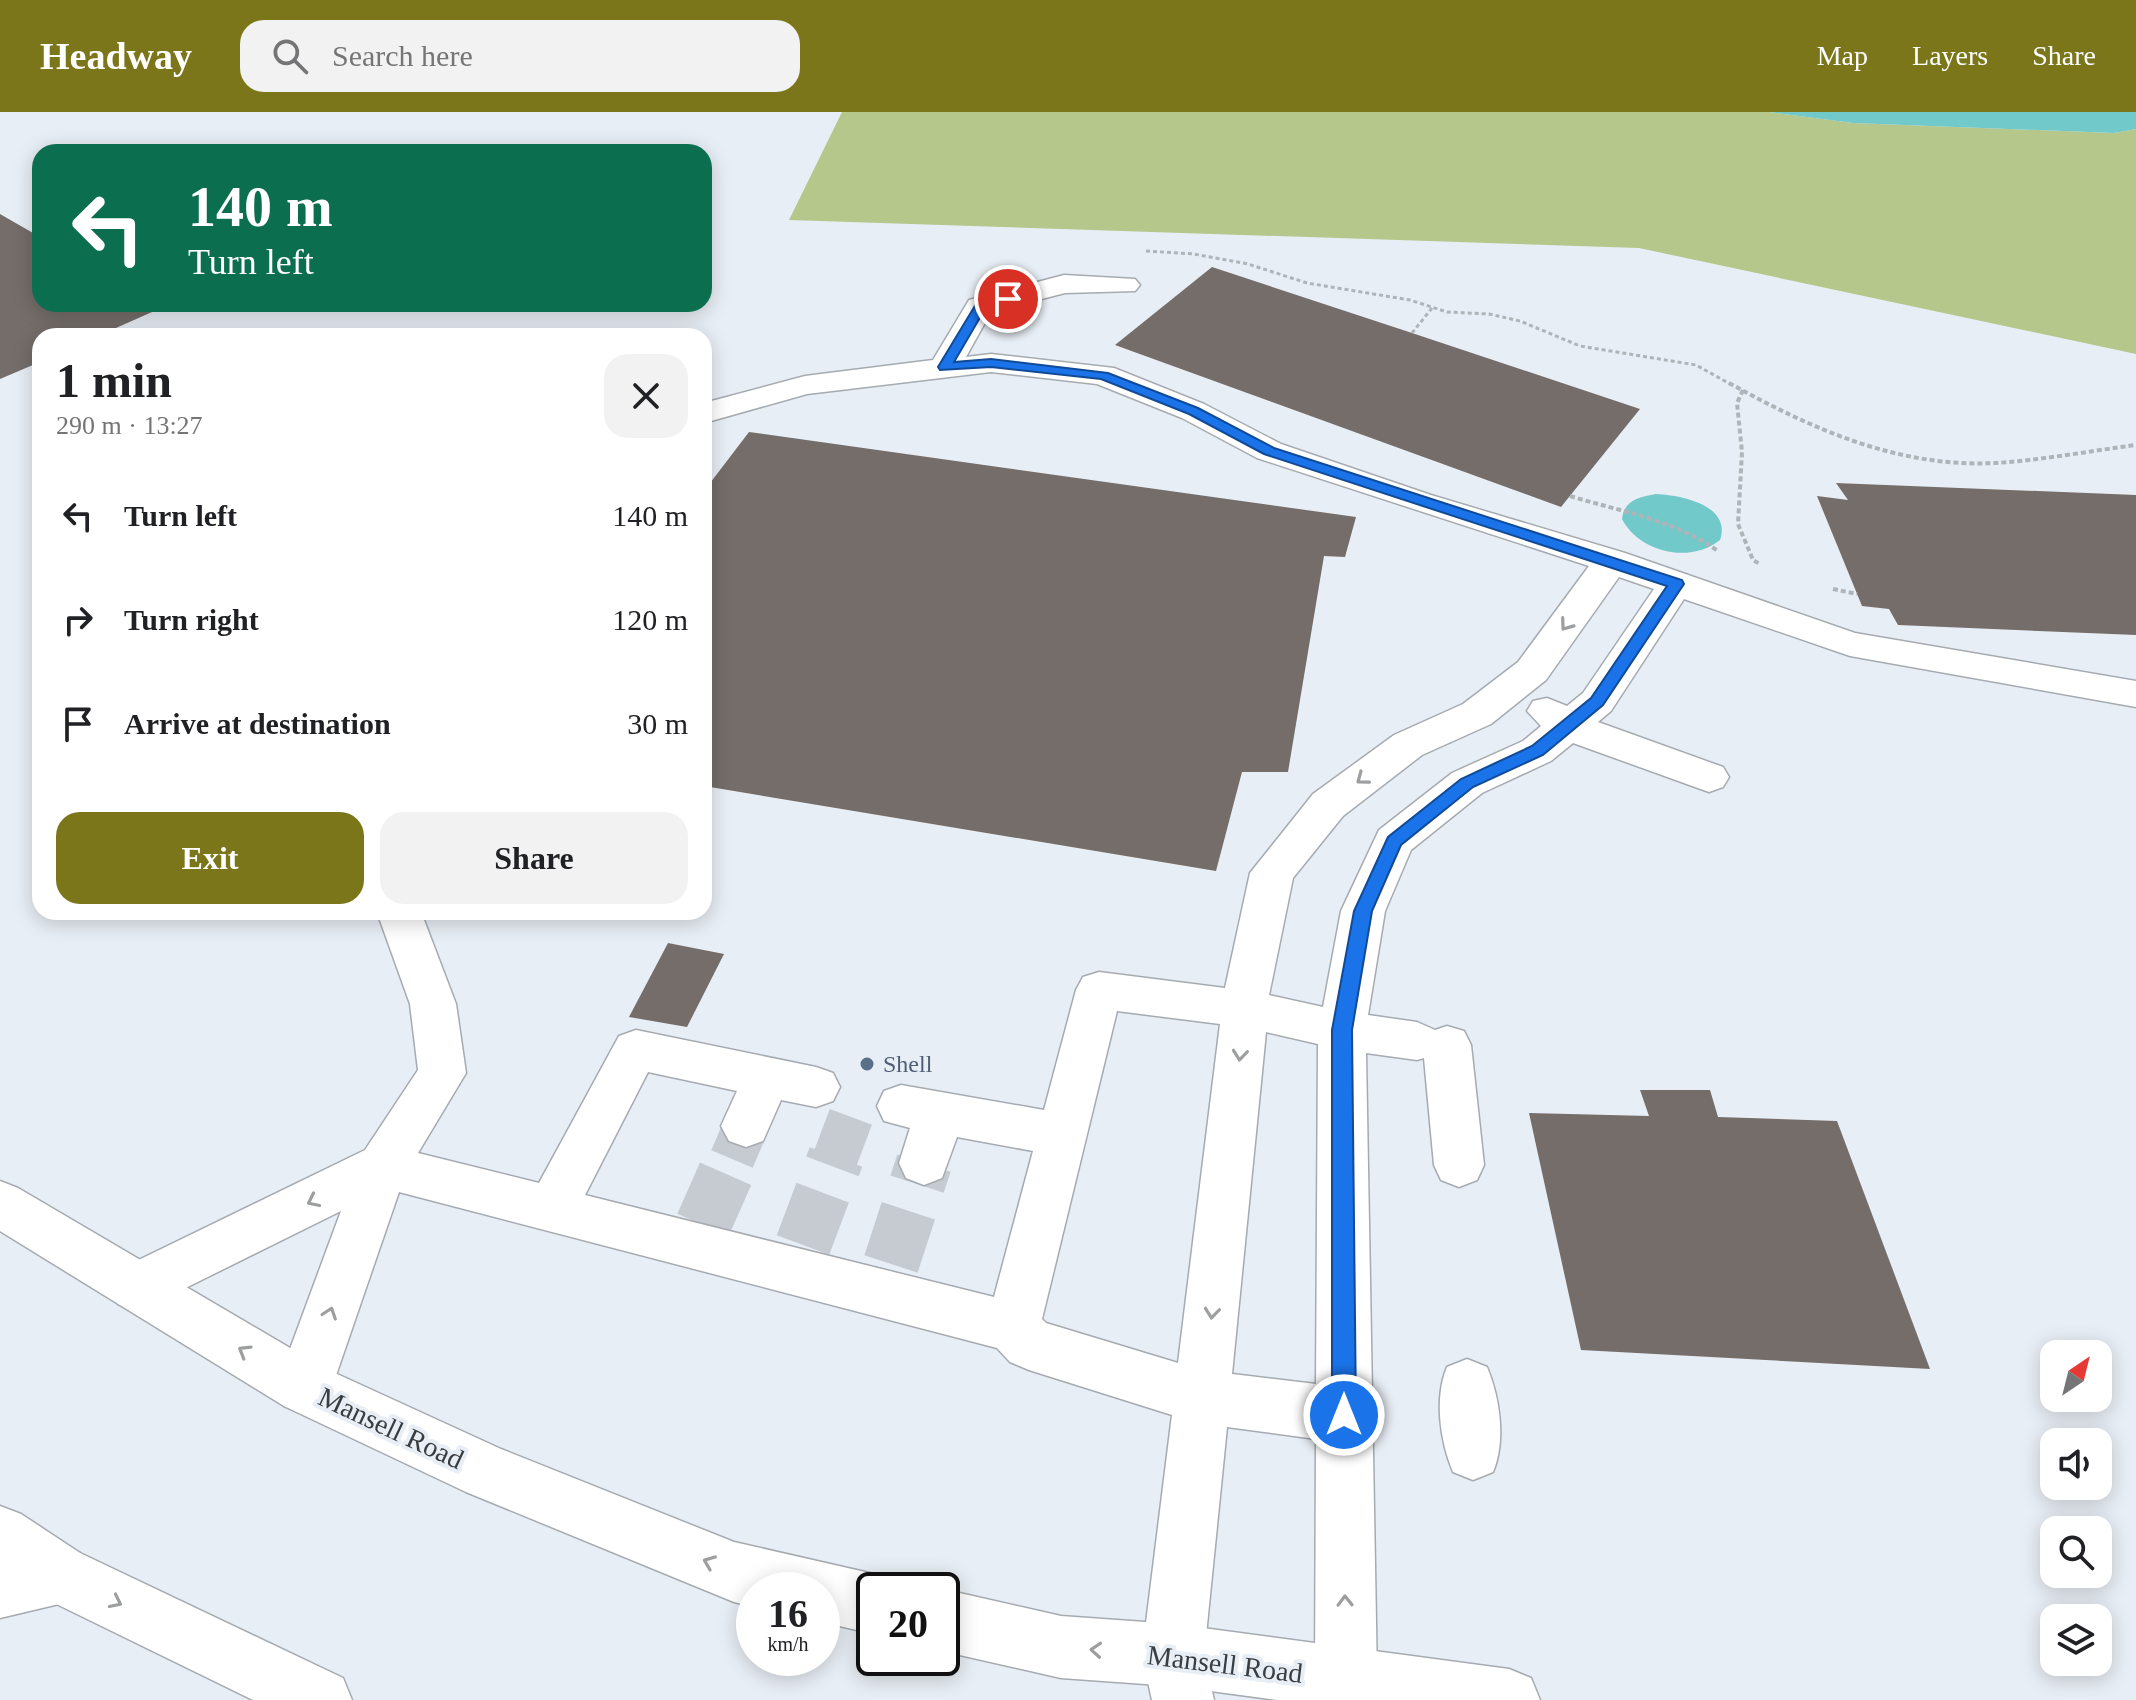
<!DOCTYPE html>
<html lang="en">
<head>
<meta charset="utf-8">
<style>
  :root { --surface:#fff; --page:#f2f2f2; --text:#202124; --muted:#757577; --accent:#7c761b }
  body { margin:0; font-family:"Times New Roman",serif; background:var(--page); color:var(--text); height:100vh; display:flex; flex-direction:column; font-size:30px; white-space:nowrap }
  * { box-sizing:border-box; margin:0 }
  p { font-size:26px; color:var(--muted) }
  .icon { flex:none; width:44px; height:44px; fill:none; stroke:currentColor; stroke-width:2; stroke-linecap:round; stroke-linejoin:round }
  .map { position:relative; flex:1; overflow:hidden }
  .sheet { position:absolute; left:32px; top:216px; width:680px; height:592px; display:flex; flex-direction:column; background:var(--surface); border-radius:24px; box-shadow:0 4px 20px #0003 }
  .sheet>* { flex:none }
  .top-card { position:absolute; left:32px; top:32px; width:680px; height:168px; border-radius:24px; box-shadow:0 4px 20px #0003; background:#0b6e4f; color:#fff; overflow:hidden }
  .needle { width:52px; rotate:35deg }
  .controls { position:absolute; left:2040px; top:1228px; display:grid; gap:16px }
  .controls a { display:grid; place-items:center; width:72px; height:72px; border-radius:16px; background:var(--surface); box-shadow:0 4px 20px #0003; font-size:40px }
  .speed { position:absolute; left:736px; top:1460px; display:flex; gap:16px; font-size:40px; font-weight:700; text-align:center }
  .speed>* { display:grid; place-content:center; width:104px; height:104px; border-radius:50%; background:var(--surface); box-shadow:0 4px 20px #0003; line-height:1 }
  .speed small { font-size:20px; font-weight:400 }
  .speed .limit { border:4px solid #111; border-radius:12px; background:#fff; color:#111 }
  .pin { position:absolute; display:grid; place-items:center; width:68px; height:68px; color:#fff; margin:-34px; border:4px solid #fff; border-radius:50%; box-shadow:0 2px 8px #0007 }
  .me { position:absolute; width:88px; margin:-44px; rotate:0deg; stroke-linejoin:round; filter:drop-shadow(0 0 6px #0008) }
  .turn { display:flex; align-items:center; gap:28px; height:168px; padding:0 24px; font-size:36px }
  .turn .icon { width:104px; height:104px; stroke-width:2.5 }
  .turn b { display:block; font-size:56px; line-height:68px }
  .round { display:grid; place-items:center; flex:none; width:84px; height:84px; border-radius:24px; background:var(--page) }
  .overview { display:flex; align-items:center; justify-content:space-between; height:136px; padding:0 24px }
  h1 { font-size:48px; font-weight:600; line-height:60px }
  .cta { display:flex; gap:16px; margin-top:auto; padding:16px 24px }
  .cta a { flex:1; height:92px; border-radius:24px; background:var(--accent); color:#fff; font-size:32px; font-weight:600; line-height:92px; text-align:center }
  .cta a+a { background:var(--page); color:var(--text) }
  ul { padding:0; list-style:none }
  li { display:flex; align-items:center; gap:24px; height:104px; padding:0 24px }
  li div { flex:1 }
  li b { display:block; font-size:30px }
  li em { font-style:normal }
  header { display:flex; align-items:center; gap:48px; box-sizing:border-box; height:112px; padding:0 40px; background:var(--accent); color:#fff }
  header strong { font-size:38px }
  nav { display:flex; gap:44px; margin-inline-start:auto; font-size:28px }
  .search { width:560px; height:72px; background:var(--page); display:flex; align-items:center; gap:20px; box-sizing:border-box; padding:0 28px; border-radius:24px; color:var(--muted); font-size:30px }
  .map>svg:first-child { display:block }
</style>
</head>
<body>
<header>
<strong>Headway</strong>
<div class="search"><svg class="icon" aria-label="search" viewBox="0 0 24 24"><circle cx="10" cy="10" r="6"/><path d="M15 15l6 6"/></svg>Search here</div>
<nav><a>Map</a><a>Layers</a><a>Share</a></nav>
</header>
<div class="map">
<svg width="2136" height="1588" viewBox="0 0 2136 1588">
  <rect width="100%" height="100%" fill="#e8eef5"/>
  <polygon fill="#b5c78b" points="842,0 1769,0 1853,11 2114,21 2136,17 2136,242 1639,136 789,108"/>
  <g fill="#71c9ca">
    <polygon points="1769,0 2136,0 2136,17 2114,21 1853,11"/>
    <path d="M 1656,382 C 1680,383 1732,393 1720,428 C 1690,452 1640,441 1622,407 C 1624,388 1639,385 1656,382 Z"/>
  </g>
  <g fill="#746d6a">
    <polygon points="0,102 40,125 40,192 154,192 161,196 98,224 40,224 40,250 0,267"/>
    <polygon points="1212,155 1412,221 1640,297 1561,395 1115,233"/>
    <polygon points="749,320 1356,405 1345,445 1324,444 1288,660 1242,660 1216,759 704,674 704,379"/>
    <polygon points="1836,371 2136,383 2136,523 1898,513 1889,497 1862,494 1817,384 1848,388"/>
    <polygon points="668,831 724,842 687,915 629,905"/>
    <polygon points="1640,978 1710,978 1718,1005 1837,1009 1930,1257 1581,1238 1529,1001 1649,1004"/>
  </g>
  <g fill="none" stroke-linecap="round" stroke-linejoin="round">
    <g stroke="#c5cbd1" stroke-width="45" stroke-dasharray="45 22" stroke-linecap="butt">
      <polyline points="732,1047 746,1014"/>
      <polyline points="835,1047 858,986"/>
    </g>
    <g stroke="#c5cbd1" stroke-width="56" stroke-dasharray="56 28" stroke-linecap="butt">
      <polyline points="703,1113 733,1045"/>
      <polyline points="803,1133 836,1045"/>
      <polyline points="891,1152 924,1051"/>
    </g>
    <g stroke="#a6abb1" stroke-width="3">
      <g id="minor">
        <path d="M 1064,163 L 1135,167 L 1140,173 L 1135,179 L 1065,181 L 991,200 L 966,245 L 991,242 L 1114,256 L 1204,292 L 1281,332 L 1431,383 L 1625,441 L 1855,521 L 2136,569 L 2136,595 L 1850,544 L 1684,487 L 1611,599 L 1598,610 L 1723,655 L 1729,665 L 1723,675 L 1709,680 L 1695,675 L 1573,631 L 1551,649 L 1482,681 L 1411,738 L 1385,799 L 1368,903 L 1417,910 L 1435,918 L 1447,914 L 1464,919 L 1471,933 L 1484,1053 L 1477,1068 L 1459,1075 L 1441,1068 L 1434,1053 L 1424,946 L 1417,948 L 1366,941 L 1377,1567 L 1371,1588 L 1309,1588 L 1315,1567 L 1316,1327 L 1227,1315 L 1204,1543 L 1214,1588 L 1152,1588 L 1142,1543 L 1172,1303 L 1029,1258 L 1010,1250 L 997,1236 L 399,1080 L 332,1275 L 324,1294 L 304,1302 L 284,1294 L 276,1275 L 341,1099 L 137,1200 L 118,1192 L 110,1175 L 118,1158 L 365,1038 L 418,958 L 410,892 L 377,800 L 421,800 L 456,892 L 466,961 L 418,1041 L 539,1071 L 619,924 L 636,918 L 816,955 L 833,961 L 840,975 L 833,989 L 816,995 L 781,988 L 763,1029 L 746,1035 L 729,1029 L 721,1014 L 737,979 L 648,960 L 585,1083 L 994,1185 L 1033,1039 L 957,1025 L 942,1066 L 924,1073 L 906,1066 L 899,1051 L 910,1016 L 884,1009 L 877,994 L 884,979 L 901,973 L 1044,998 L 1076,878 L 1083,865 L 1099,860 L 1225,876 L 1250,761 L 1313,682 L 1394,623 L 1463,592 L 1518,550 L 1589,454 L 1257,346 L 1182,306 L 1097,272 L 991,260 L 807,282 L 704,311 L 704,291 L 805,264 L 933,248 L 969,188 ZM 1619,465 L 1654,477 L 1583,581 L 1567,594 L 1547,586 L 1533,589 L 1527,599 L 1541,614 L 1523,629 L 1452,661 L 1379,718 L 1341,799 L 1323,895 L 1269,883 L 1293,766 L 1343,704 L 1422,643 L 1491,612 L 1546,568 ZM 1117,899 L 1220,912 L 1178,1251 L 1046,1211 L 1042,1207 ZM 1266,920 L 1318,932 L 1316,1272 L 1232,1262 Z"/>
        <path d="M 1467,1247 L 1487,1255 C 1500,1286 1506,1329 1493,1360 L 1473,1368 L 1453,1360 C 1440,1329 1434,1286 1447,1255 Z"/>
        <polygon points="59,1432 80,1441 89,1462 80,1483 59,1492 0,1506 0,1446"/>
      </g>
    </g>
    <g stroke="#a6abb1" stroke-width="3">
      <g id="major">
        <polygon points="0,1069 18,1076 324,1256 501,1337 734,1430 874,1462 895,1471 899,1478 874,1478 874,1522 822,1510 822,1478 754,1478 754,1495 734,1490 466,1380 284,1294 0,1119"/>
        <polygon points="0,1394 21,1402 80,1441 343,1566 352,1588 253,1588 38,1483 0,1458"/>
        <polygon points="942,1477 1061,1504 1173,1512 1509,1557 1531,1566 1540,1588 1277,1588 1173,1574 1061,1566 942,1539"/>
      </g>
    </g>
    <g stroke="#afb4b9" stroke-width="3" stroke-dasharray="4 3" stroke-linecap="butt">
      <polyline points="1146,139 1194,142 1248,152 1307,171 1410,188 1447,200 1489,202 1520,209 1580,234 1696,253 1732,273"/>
      <polyline points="1412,221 1432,196"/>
    </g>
    <g stroke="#afb4b9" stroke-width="4" stroke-dasharray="5 3" stroke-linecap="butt">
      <path d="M 1729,271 C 1812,317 1898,356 1996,351 C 2042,348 2090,339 2136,333"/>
      <polyline points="1743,278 1737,291 1742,340 1738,412 1753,448 1760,452"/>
      <path d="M 1570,384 C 1622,400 1672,407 1718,439"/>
      <polyline points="1833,477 1857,482"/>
    </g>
    <use href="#minor" fill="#fff" fill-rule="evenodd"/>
    <use href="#major" fill="#fff" fill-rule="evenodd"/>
  </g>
  <defs><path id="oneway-chevron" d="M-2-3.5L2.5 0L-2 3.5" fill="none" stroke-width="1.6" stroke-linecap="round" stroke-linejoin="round" transform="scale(2)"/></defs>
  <g stroke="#9c9e9f">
    <use href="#oneway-chevron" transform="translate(1566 513) rotate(126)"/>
    <use href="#oneway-chevron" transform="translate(1362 667) rotate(143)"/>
    <use href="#oneway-chevron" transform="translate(1240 943) rotate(96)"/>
    <use href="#oneway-chevron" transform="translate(313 1089) rotate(154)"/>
    <use href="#oneway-chevron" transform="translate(330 1201) rotate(-71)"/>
    <use href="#oneway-chevron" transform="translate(1212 1201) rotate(96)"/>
    <use href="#oneway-chevron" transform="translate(244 1239) rotate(-149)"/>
    <use href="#oneway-chevron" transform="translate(709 1450) rotate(-158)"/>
    <use href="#oneway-chevron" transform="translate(1345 1489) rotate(-91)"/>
    <use href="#oneway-chevron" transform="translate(116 1490) rotate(26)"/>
    <use href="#oneway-chevron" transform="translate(1096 1538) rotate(-176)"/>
  </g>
  <polygon fill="#1a73e8" stroke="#114b97" stroke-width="2" points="1008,183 1014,187 1012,189 985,197 954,250 991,247 1108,261 1198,296 1274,336 1682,468 1684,472 1603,593 1543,643 1473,675 1401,733 1372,799 1352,918 1356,1303 1352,1311 1344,1314 1336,1311 1332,1303 1332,918 1354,799 1388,725 1461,667 1532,634 1591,586 1667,474 1264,342 1189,302 1101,267 991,255 940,258 938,255 976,192"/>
  <circle fill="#5c6f8a" stroke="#e8eef5" stroke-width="3" cx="867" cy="952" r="8"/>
  <g text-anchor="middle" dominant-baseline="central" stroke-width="8" stroke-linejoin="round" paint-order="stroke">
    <g font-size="24" fill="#4e5e75" stroke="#e8eef5" text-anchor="start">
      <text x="883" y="952">Shell</text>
    </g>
    <g font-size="28" fill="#3a3d3f" stroke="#e8eef5">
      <text transform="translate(391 1316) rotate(25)">Mansell Road</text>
      <text transform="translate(1225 1552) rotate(7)">Mansell Road</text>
    </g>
  </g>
</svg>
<div class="controls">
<a><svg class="needle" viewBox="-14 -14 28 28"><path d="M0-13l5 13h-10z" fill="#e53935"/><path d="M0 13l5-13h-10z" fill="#757577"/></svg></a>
<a><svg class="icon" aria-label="sound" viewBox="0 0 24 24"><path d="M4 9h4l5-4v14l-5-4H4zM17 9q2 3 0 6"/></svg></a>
<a><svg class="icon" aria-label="search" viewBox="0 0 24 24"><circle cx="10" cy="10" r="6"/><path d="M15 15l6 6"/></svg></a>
<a><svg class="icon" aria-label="layers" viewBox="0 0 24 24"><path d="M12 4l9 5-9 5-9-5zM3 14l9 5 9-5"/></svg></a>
</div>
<div class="speed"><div>16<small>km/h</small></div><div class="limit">20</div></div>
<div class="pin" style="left:1008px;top:187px;background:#d93025"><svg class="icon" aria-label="arrive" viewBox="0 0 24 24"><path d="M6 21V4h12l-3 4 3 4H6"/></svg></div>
<svg class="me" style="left:1344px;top:1303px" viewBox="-20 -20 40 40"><circle r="17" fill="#1a73e8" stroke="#fff" stroke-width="3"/><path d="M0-11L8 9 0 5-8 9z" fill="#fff"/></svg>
<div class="top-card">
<div class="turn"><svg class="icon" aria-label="left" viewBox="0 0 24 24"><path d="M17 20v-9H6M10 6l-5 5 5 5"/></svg><div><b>140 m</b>Turn left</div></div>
</div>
<section class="sheet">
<div class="overview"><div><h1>1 min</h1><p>290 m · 13:27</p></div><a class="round"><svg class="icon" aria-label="close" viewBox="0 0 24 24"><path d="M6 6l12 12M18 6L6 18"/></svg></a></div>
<ul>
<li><svg class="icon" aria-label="left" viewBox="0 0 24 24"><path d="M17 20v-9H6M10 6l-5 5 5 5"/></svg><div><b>Turn left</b></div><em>140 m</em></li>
<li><svg class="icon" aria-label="right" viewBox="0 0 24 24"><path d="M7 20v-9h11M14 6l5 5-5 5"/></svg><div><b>Turn right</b></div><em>120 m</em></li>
<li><svg class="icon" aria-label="arrive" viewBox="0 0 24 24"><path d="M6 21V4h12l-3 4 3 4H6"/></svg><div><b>Arrive at destination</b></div><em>30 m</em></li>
</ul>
<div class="cta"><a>Exit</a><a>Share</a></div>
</section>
</div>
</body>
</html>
